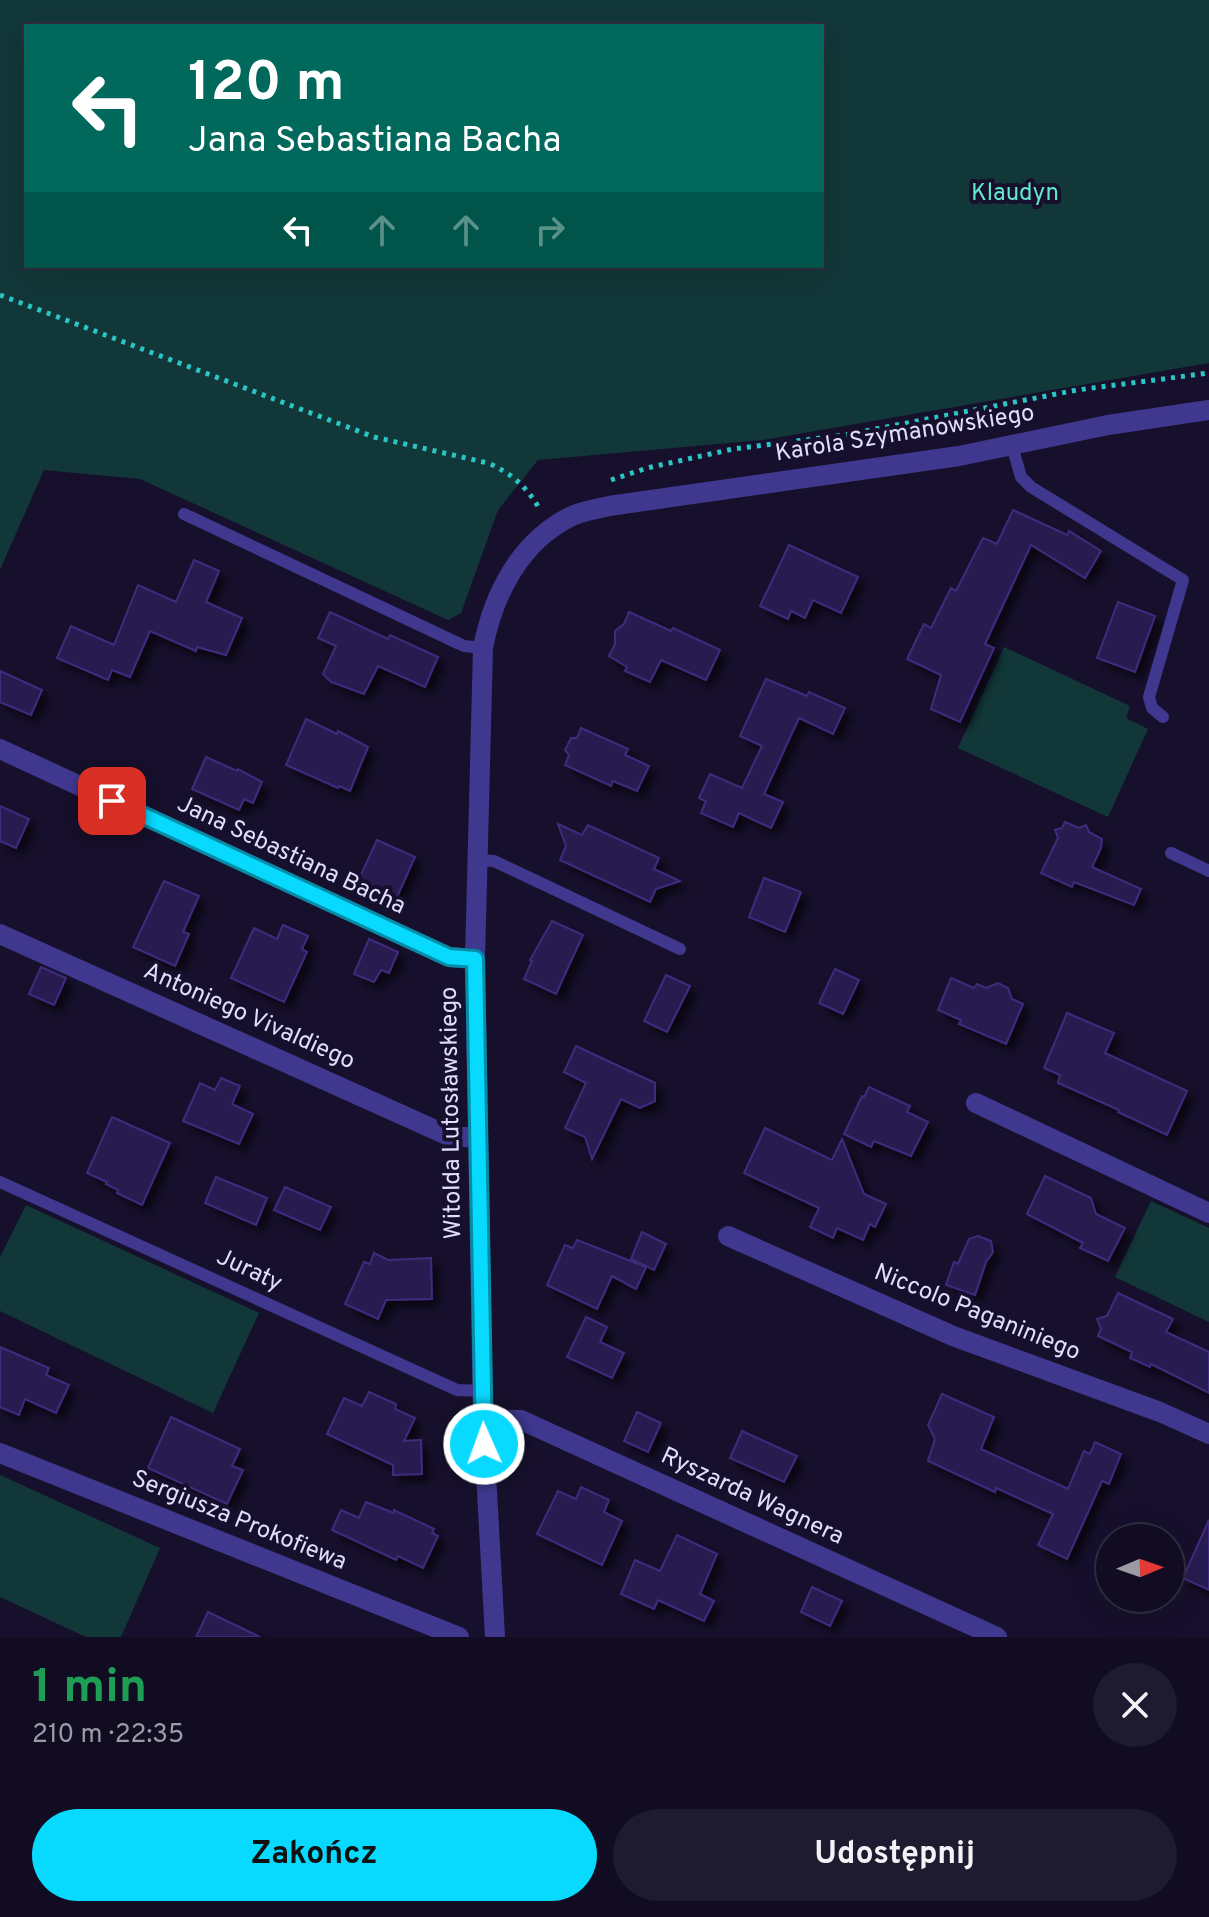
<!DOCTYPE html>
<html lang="pl">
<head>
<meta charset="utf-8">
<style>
  :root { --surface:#110c22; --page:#1e1a2f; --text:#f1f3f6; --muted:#9c9ba5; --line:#302c40; --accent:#08d9ff }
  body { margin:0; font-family:Overpass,sans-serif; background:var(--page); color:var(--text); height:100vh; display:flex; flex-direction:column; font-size:30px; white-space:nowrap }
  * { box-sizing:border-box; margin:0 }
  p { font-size:26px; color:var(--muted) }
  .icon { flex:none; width:44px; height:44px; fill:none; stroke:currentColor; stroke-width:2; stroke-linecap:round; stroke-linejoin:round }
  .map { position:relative; height:1637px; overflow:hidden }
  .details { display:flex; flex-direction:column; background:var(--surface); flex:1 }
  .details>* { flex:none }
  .guide { position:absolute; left:24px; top:24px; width:800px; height:244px; border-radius:0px; box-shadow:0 8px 32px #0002,0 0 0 2px var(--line); background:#00695c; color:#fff; overflow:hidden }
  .needle { width:52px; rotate:88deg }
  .controls { position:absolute; left:1096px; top:1524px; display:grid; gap:16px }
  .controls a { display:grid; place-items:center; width:88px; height:88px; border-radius:50%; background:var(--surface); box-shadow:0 8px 32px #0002,0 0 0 2px var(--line); font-size:40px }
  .pin { position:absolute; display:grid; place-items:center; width:68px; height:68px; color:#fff; margin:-34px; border-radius:16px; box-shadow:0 4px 12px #0006 }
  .me { position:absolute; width:88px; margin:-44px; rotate:358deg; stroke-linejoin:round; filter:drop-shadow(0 0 6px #0008) }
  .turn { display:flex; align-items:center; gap:28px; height:168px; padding:0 32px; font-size:36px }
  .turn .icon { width:104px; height:104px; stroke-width:2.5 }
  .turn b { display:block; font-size:56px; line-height:68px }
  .lanes { display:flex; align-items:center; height:76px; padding:0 32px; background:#0003; justify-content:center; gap:40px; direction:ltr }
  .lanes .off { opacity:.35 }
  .round { display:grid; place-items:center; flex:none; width:84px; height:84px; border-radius:42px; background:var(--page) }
  .overview { display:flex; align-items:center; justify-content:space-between; height:136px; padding:0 32px }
  h1 { font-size:48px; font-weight:700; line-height:60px; color:#1e9e55 }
  .cta { display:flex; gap:16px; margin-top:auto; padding:16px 32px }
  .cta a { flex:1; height:92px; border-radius:48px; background:var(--accent); color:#111; font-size:32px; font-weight:700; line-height:92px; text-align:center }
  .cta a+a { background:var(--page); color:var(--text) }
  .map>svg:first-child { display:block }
</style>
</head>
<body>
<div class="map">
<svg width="1209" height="1637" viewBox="0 0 1209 1637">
  <defs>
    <filter id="shadow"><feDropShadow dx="7" dy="7" stdDeviation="4" flood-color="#0009"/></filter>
  </defs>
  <rect width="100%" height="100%" fill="#17102d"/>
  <g fill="#123738" fill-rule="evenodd">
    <path d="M 0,0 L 1209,0 L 1209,363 L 763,440 L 538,460 L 498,510 L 461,613 L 448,620 L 140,479 L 44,470 L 0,570 ZM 822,26 L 822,266 L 26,266 L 26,26 Z"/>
    <polygon points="1004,647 1130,706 1126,718 1148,729 1108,817 958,748"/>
    <polygon points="1151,1201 1209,1228 1209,1322 1115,1277"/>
    <polygon points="26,1205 259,1313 213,1413 0,1311 0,1257"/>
    <polygon points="0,1475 160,1548 121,1637 86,1637 0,1597"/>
  </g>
  <g fill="#281b50" stroke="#402b7d" stroke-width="2" filter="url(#shadow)">
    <polygon points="1013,510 1067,535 1069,531 1101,551 1085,578 1031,545 985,644 994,648 960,722 931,709 941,675 907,659 924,624 931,628 951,588 956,591 983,538 997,544"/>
    <polygon points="789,545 858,577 841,613 813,600 805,618 791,611 788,619 760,606"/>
    <polygon points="194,560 219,571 206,602 242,618 226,655 197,647 196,651 150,631 130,677 112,670 108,680 57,658 71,626 114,645 138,585 176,602"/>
    <polygon points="1118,602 1155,616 1135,672 1097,658"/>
    <polygon points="330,612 388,639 390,635 438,657 425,687 378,666 364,694 331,682 323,674 336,646 318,638"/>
    <polygon points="629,612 671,631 673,628 720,650 706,680 661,660 650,682 625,671 627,667 609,656 615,644 615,631 624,624"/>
    <polygon points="0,671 42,690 31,715 0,702"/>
    <polygon points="766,679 807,696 809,692 845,708 833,734 799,718 764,794 783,802 771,828 739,813 733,827 701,813 706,801 699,798 710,774 742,788 762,746 740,736"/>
    <polygon points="306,719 337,734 338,731 368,747 350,791 339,786 338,788 286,765"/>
    <polygon points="581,728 628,749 625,755 649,766 637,791 613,781 611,786 565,765 569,755 565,750 571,738 577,738"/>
    <polygon points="206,757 237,771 238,769 262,782 253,803 244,799 239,810 192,789"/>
    <polygon points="0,806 29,819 16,848 0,841"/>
    <polygon points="1065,822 1079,828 1086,825 1089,832 1102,839 1101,848 1092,867 1141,889 1134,905 1074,882 1072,887 1041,873 1058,838 1055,830 1062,828"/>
    <polygon points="558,824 582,835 588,825 659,858 654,869 680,881 656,889 650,902 560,860 566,846"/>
    <polygon points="377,840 415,857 397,897 359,879"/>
    <polygon points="764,878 801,892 785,932 749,917"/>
    <polygon points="164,881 199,896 183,932 189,934 175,966 133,947"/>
    <polygon points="552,921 583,935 556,994 524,979 532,961 530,960"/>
    <polygon points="283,925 308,936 302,949 307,952 284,1002 231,978 254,928 277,939"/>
    <polygon points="369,939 398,952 389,973 381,970 374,982 354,974"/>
    <polygon points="41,967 66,978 54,1005 29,994"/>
    <polygon points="835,969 859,980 843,1014 819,1003"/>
    <polygon points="666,975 690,986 667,1032 644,1021"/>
    <polygon points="951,978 974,988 977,984 986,988 998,983 1008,988 1012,999 1023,1004 1006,1044 959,1024 961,1020 938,1010"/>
    <polygon points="1067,1013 1114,1033 1105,1053 1187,1091 1167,1135 1118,1112 1119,1110 1058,1083 1060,1075 1044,1068"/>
    <polygon points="576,1046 655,1083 655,1101 640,1108 621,1099 592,1159 585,1137 565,1128 586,1083 564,1072"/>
    <polygon points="221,1078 240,1086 232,1104 253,1114 239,1144 183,1121 200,1083 215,1090"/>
    <polygon points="869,1087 910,1106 907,1112 928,1122 911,1156 874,1141 871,1147 844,1134 862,1096 864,1097"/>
    <polygon points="112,1117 170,1143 142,1205 117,1193 118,1190 106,1184 107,1182 87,1173"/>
    <polygon points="765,1128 832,1160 842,1139 864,1194 886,1204 875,1227 870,1224 863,1240 837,1228 833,1238 810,1227 819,1208 744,1173"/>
    <polygon points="1045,1176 1091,1198 1096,1214 1125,1228 1108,1261 1080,1248 1083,1243 1027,1214"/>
    <polygon points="216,1177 267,1198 256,1225 205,1203"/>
    <polygon points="285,1187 331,1207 320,1230 274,1210"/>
    <polygon points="642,1232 666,1244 654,1270 631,1259"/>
    <polygon points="978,1236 991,1241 993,1252 986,1262 975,1295 946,1285 954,1262 958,1264 969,1239"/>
    <polygon points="577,1240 646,1267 636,1289 612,1276 597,1309 547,1285 565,1245 573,1248"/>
    <polygon points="374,1253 388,1260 431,1258 432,1299 386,1300 378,1319 345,1304 364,1262 370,1264"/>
    <polygon points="1118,1293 1173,1319 1166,1332 1209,1352 1209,1393 1151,1364 1150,1367 1130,1358 1132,1352 1098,1336 1101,1329 1097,1319 1107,1316"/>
    <polygon points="586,1317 607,1327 600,1342 624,1353 612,1378 567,1357"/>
    <polygon points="0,1347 49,1368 46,1375 69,1385 56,1413 25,1399 19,1415 0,1407"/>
    <polygon points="369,1392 396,1404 395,1409 415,1418 404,1441 421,1440 422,1474 393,1475 393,1465 327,1434 344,1398 362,1406"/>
    <polygon points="942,1394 994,1417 981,1449 1068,1489 1084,1451 1090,1454 1095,1442 1121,1454 1109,1484 1102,1481 1067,1559 1038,1545 1053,1514 996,1488 995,1492 928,1461 935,1439 928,1425"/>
    <polygon points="637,1412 661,1423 648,1452 624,1441"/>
    <polygon points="171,1417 240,1449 232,1466 243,1470 227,1504 148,1468"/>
    <polygon points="742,1431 797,1456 784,1482 730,1458"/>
    <polygon points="581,1487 609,1500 604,1512 622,1521 602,1565 537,1534 558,1491 576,1499"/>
    <polygon points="366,1502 394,1513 394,1510 434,1529 432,1533 438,1536 423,1568 398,1556 396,1560 332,1530 341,1510 359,1518"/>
    <polygon points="1209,1520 1209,1590 1183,1578"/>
    <polygon points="677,1535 717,1554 700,1594 714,1601 704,1621 658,1600 654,1609 621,1594 635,1560 660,1571"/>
    <polygon points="812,1587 842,1601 830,1626 801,1612"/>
    <polygon points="208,1612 260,1637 196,1637"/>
  </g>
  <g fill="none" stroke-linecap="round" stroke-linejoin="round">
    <g stroke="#29c6c5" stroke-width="5" stroke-dasharray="4 6" stroke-linecap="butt">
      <path d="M 0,295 L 374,437 L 488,463 C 511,473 526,486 539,508"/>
      <polyline points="611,480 647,468 733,449 845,435 1077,390 1209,373"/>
    </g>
    <g stroke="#40388f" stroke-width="12">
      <polyline points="1012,446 1021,477 1031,487 1183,580 1149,697 1152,708 1163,717"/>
      <polyline points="184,514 464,646 483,648"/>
      <polyline points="1171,853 1209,871"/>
      <polyline points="476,860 494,861 680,949"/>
      <polyline points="0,1182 457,1390 482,1391"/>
    </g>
    <g stroke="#40388f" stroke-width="20">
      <polyline points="0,749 449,957 475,959"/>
      <polyline points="0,934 451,1137 478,1137"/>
      <polyline points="976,1103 1209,1213"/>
      <polyline points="728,1236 953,1336 1160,1412 1209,1434"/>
      <polyline points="483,1419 521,1420 997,1637"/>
      <polyline points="0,1453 459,1637"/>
      <path d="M 495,1637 L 483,1419 L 475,959 L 483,648 C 493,595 520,541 572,516 C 583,511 597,509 609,506 L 959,456 L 1108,425 L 1209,410"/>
    </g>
  </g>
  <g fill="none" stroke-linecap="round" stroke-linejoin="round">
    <g stroke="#058da6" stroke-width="20">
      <polyline id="route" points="112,801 449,957 475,959 484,1444"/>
    </g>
    <use href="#route" stroke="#08d9ff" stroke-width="14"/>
  </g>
  <g text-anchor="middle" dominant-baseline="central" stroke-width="8" stroke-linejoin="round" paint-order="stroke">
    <g font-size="24" fill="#60e8cd" stroke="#17102d">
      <text x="1015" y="194">Klaudyn</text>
    </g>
    <g font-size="24" fill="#e2dcff" stroke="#17102d">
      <text transform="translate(905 434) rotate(-9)">Karola Szymanowskiego</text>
      <text transform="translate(291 856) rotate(25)">Jana Sebastiana Bacha</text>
      <text transform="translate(249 1017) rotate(24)">Antoniego Vivaldiego</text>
      <text transform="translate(452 1113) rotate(-91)">Witolda Lutosławskiego</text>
      <text transform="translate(249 1271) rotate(25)">Juraty</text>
      <text transform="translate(977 1313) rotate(22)">Niccolo Paganiniego</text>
      <text transform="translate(752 1497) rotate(25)">Ryszarda Wagnera</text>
      <text transform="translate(239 1521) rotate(22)">Sergiusza Prokofiewa</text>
    </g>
  </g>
</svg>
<div class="controls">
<a><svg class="needle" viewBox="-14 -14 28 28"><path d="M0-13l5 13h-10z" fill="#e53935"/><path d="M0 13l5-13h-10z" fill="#9c9ba5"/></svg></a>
</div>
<div class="pin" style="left:112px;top:801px;background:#d93025"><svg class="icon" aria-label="arrive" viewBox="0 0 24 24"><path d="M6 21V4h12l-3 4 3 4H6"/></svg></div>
<svg class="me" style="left:484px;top:1444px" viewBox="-20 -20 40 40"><circle r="17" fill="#08d9ff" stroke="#fff" stroke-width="3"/><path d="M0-11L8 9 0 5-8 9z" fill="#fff"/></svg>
<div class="guide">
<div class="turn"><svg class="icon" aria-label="left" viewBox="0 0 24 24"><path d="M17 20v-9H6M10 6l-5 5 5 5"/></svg><div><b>120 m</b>Jana Sebastiana Bacha</div></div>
<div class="lanes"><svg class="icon" aria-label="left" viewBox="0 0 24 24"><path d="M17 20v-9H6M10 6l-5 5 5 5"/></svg><svg class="icon off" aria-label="ahead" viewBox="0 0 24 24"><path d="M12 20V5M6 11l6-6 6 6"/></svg><svg class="icon off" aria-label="ahead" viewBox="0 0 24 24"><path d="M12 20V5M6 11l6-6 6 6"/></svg><svg class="icon off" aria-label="right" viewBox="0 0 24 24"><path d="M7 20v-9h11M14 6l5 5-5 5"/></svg></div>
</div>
</div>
<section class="details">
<div class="overview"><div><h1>1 min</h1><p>210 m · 22:35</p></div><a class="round"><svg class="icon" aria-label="close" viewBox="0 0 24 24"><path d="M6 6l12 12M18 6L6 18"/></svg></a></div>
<div class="cta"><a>Zakończ</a><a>Udostępnij</a></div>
</section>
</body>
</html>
